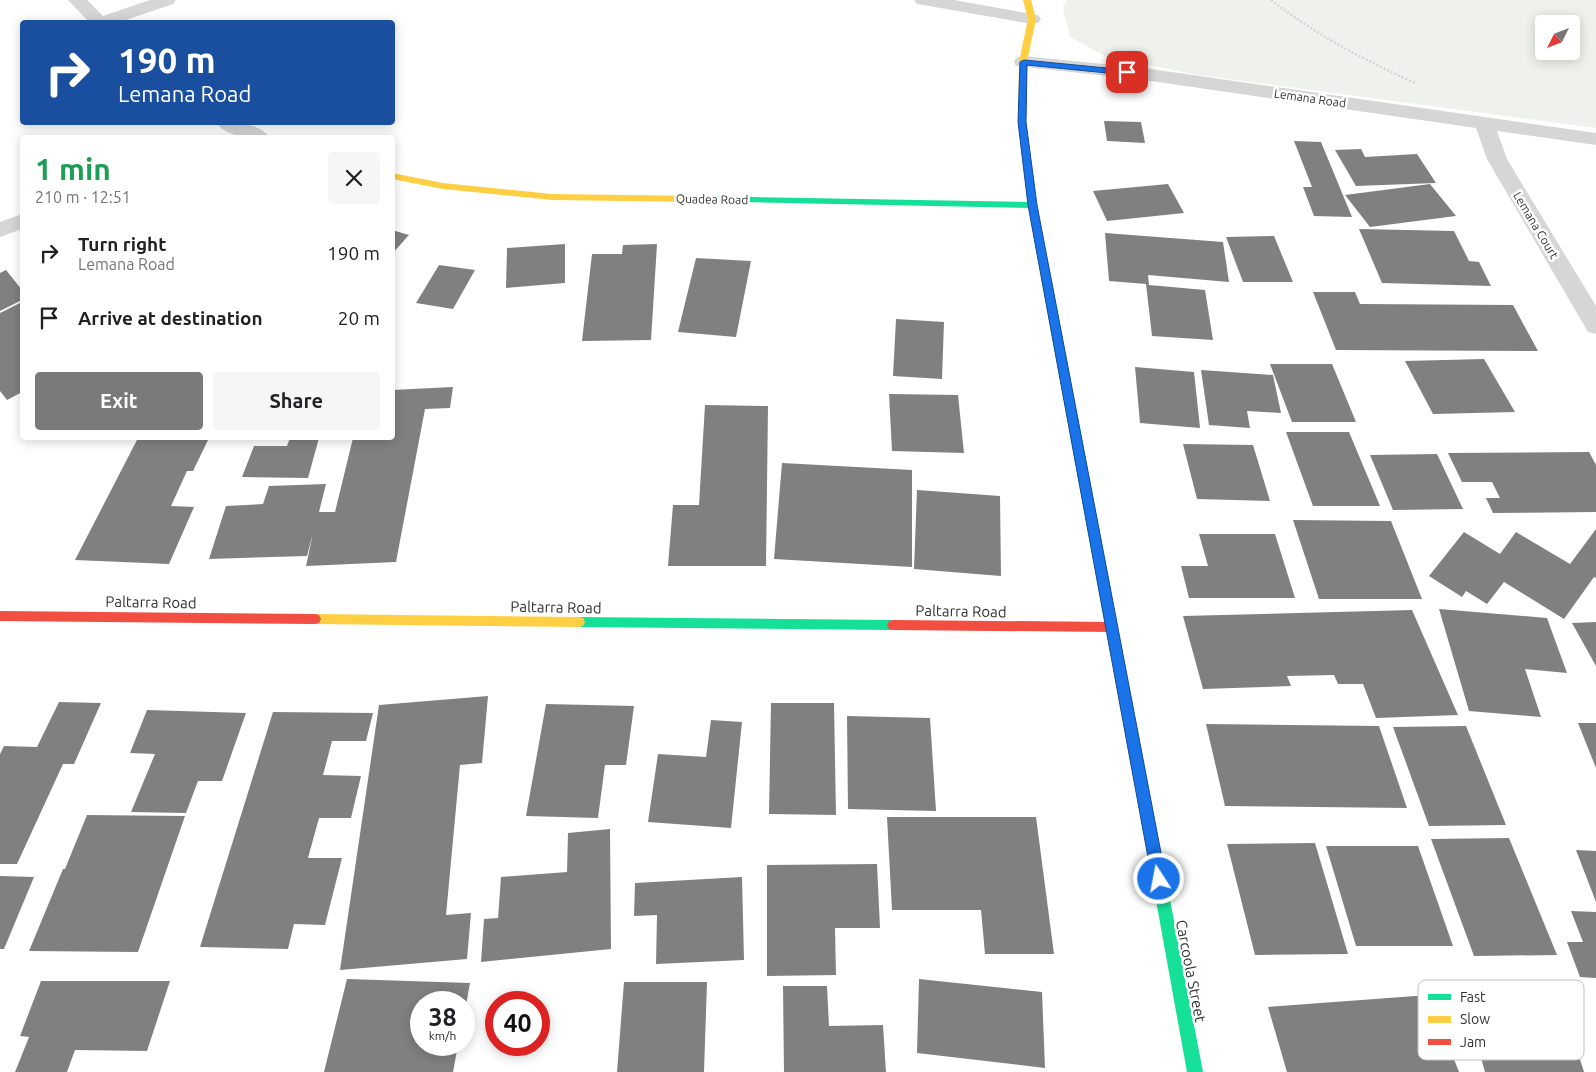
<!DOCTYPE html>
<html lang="en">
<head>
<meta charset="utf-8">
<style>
  :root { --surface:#fff; --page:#f6f6f6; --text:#202124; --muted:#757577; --accent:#7a7a7a }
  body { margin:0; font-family:Ubuntu,sans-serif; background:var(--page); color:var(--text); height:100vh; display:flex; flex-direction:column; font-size:19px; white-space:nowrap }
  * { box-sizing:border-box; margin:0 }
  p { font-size:16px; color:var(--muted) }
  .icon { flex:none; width:28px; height:28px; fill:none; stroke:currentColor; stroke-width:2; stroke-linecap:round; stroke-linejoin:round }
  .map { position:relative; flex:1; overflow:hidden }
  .details { position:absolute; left:20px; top:135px; width:375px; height:305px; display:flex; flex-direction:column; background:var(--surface); border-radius:5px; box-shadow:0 2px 12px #0003 }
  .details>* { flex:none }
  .hud { position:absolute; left:20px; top:20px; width:375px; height:105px; border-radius:5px; box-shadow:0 2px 12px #0003; background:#1a4fa0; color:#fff; overflow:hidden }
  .needle { width:32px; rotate:228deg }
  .tools { position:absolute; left:1535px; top:15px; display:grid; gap:10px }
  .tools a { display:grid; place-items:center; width:45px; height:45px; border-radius:5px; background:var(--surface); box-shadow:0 2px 12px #0003; font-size:25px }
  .speed { position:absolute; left:410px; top:991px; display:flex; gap:10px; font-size:25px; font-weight:700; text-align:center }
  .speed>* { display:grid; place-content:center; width:65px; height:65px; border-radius:50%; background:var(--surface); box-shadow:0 2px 12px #0003; line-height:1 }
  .speed small { font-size:12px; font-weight:400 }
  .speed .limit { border:8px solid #d22; background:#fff; color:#111 }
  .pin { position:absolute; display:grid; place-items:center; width:42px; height:42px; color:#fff; margin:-21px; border-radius:10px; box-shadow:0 2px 8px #0006 }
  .me { position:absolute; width:55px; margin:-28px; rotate:349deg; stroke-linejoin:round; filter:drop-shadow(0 0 4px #0008) }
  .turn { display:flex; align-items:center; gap:18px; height:105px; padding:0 15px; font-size:22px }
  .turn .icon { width:65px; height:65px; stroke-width:2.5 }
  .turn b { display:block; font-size:35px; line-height:42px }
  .round { display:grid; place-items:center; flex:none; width:52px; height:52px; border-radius:5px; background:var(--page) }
  .headline { display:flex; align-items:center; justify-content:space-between; height:85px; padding:0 15px }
  h1 { font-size:30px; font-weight:600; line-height:38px; color:#1e9e55 }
  .action { display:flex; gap:10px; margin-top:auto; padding:10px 15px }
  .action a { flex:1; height:58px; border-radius:5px; background:var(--accent); color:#fff; font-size:20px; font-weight:600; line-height:58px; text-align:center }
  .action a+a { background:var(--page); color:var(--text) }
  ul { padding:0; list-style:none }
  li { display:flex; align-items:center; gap:15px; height:65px; padding:0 15px }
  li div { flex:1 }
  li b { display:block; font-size:19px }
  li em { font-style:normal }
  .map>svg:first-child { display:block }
</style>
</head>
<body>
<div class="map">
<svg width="1596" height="1072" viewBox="0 0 1596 1072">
  <rect width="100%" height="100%" fill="#fff"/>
  <path fill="#eff2ec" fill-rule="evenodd" d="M 1067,0 L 1596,0 L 1596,128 L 1198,75 L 1105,56 L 1070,37 L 1063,8 ZM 1544,24 L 1571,24 L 1571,51 L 1544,51 Z"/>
  <g fill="#808080">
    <polygon points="1104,121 1141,122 1145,143 1107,141"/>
    <polygon points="1294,141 1321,142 1352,217 1314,216 1303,187 1312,187"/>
    <polygon points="1361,149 1365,157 1417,154 1436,183 1356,186 1335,150"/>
    <polygon points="1168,184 1184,213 1107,221 1093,191"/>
    <polygon points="1430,184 1456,216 1370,227 1345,195"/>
    <polygon points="1359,229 1454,231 1469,261 1479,262 1491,286 1382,283"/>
    <polygon points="392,230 409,235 392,254"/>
    <polygon points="1105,233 1223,242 1229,282 1148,275 1149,285 1205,290 1213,340 1152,336 1146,284 1109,281"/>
    <polygon points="1274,236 1293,282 1243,282 1226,237"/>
    <polygon points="565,244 565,283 506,288 507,248"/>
    <polygon points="657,244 651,340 582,341 592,254 622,254 623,245"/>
    <polygon points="696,258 751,261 736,337 678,332"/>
    <polygon points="439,265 475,270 453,309 416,303"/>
    <polygon points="6,270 22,290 22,300 0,311 0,273"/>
    <polygon points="1313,292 1355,292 1360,304 1513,305 1538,351 1336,350"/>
    <polygon points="22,302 22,392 7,400 0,391 0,313"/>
    <polygon points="896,319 944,322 942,379 893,376"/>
    <polygon points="1484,359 1515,412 1433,414 1405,361"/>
    <polygon points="1270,364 1332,364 1356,422 1292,422"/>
    <polygon points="1135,367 1194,372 1200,428 1140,423"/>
    <polygon points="1201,370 1273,375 1281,413 1247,411 1250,428 1209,425"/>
    <polygon points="453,387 450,408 425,409 396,562 306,566 313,533 307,556 209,559 226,506 263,504 269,486 326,484 319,512 335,512 353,438 392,438 392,390"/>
    <polygon points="889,394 958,395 964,453 892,451"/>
    <polygon points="705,405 768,406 766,566 668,566 673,505 699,505"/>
    <polygon points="1286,432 1349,432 1380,506 1313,506"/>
    <polygon points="138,438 209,438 193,471 187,471 171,506 194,507 169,564 75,560"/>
    <polygon points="290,438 319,438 308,478 242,477 254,446 287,446"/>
    <polygon points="1183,444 1253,445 1270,501 1197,499"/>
    <polygon points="1589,452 1596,465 1596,512 1493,513 1486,498 1500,498 1492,482 1462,482 1448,453"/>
    <polygon points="1437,454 1463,509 1393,510 1370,455"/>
    <polygon points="782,463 912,470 912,567 774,559"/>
    <polygon points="917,490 1000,496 1001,576 914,569"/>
    <polygon points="1293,520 1391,521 1422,599 1319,599"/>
    <polygon points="1596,529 1596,578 1594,577 1564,619 1504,582 1487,604 1466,591 1462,597 1429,576 1464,532 1500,554 1516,532 1570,564"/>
    <polygon points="1199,534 1275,534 1295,598 1189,598 1181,566 1208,566"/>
    <polygon points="1439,609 1547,618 1567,673 1525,669 1541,717 1469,711"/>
    <polygon points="1412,610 1458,715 1376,718 1363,684 1338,684 1334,675 1287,676 1291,686 1203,689 1183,616"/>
    <polygon points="1596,622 1596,666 1572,623"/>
    <polygon points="488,696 482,763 460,765 446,915 471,913 467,959 340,970 379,705"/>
    <polygon points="59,702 101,703 74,764 63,764 17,864 0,864 0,754 4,746 37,747"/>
    <polygon points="771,703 834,703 836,815 769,814"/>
    <polygon points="546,704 634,706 626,765 605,765 598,818 526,816"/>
    <polygon points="147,710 246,713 222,781 198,781 186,813 131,812 155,754 130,753"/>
    <polygon points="273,712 373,713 366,741 332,741 323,775 361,776 351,818 319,818 308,858 342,858 325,925 294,924 288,949 200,947"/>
    <polygon points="847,716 930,718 936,811 848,809"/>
    <polygon points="711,720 742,722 731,828 648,822 658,754 706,757"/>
    <polygon points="1578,723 1596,723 1596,768"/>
    <polygon points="1206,724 1379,726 1407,808 1225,806"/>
    <polygon points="1466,726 1506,825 1429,826 1393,727"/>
    <polygon points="87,815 185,816 138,952 29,951 63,869 65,869"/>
    <polygon points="887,817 1036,817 1054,954 985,954 981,910 892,910"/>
    <polygon points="610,829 611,949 481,962 484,919 498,918 501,877 567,872 568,833"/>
    <polygon points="1509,838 1557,955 1474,956 1431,839"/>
    <polygon points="1315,843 1348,954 1255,955 1227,844"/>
    <polygon points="1326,846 1418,846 1453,946 1356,946"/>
    <polygon points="1576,850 1596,851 1596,902"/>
    <polygon points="877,864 880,928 835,928 836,975 767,976 767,865"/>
    <polygon points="0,876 34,877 4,949 0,949"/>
    <polygon points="742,877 744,960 656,964 657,915 634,916 635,883"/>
    <polygon points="1571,911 1596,912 1596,978 1580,977 1567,942 1583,942"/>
    <polygon points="347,979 470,983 465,1011 464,1002 421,1002 421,1045 458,1045 453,1072 324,1072"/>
    <polygon points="919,979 1042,992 1045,1068 917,1053"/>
    <polygon points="41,981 170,981 147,1051 75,1050 67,1072 15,1072 29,1037 20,1036"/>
    <polygon points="624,982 707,982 704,1072 617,1072"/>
    <polygon points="783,986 827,986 829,1026 883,1025 886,1072 784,1072"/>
    <polygon points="1462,991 1560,997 1584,1072 1485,1072"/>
    <polygon points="1429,995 1459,1072 1287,1072 1268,1007"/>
  </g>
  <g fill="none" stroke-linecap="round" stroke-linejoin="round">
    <path stroke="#d4d4d4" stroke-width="2.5" stroke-dasharray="2 2" stroke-linecap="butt" d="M 1271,0 C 1315,34 1364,60 1415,83"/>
    <g fill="#d6d6d6" fill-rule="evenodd">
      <polygon points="68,0 87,0 103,16 150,0 176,0 173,4 120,22 89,22"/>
      <polygon points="914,0 954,0 1032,14 1038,15 1041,19 1038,23 1032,24 923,5 917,4"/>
      <polygon points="1023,56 1144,68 1596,133 1596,145 1497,131 1507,159 1596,306 1596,334 1588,332 1487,159 1476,128 1144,80 1016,66 1014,62 1016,58"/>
      <path d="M 216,122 C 233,122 259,122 270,138 C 253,138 227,139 216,122 Z"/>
      <polygon points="22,214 22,229 0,237 0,222"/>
    </g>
    <g fill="#16e098" fill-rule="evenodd">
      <polygon points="699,196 1032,202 1036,205 1032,208 696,201 696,197"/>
      <polygon points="1046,274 1051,277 1118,629 1116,633 1112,634 1108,633 1106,629 1041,277"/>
      <polygon points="579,617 893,620 897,621 899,625 897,629 893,630 579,627 575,626 573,622 575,618"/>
      <polygon points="1160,877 1165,879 1167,884 1203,1072 1187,1072 1153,884 1155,879"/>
    </g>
    <g fill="#ffcf43" fill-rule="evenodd">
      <polygon points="1023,0 1031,0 1036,19 1027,62 1026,122 1036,205 1051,277 1046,280 1041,277 1028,205 1018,122 1019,62 1028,19"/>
      <polygon points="392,173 443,183 552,194 699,196 703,199 699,202 552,200 443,189 392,179"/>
      <polygon points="315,614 579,617 583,618 585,622 583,626 579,627 315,624 311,623 309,619 311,615"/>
      <polygon points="1112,624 1116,625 1118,629 1167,884 1165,889 1160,891 1155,889 1153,884 1106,629 1108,625"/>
    </g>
    <g fill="#f24e42" fill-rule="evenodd">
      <polygon points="0,611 315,614 319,615 321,619 319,623 315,624 0,621"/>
      <polygon points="893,620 1112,622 1116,623 1118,627 1116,631 1112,632 893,630 889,629 887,625 889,621"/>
    </g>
  </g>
  <polygon fill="#1a73e8" stroke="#114b97" points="1024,60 1127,70 1131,72 1127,75 1027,65 1026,122 1037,205 1166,879 1164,884 1159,886 1154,884 1152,879 1028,205 1018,122 1020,62"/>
  <g text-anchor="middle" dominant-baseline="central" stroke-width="5" stroke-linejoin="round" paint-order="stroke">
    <g font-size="12" fill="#323232" stroke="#fff">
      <text transform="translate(1310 98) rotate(8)">Lemana Road</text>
      <text transform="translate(712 199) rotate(1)">Quadea Road</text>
      <text transform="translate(1536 225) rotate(59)">Lemana Court</text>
    </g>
    <g font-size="15" fill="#323232" stroke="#fff">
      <text transform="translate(151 602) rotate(1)">Paltarra Road</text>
      <text transform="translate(556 607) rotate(1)">Paltarra Road</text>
      <text transform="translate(961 611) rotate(1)">Paltarra Road</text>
      <text transform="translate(1191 971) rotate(79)">Carcoola Street</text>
    </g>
  </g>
  <rect x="1418" y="980" width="166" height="80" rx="8" fill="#fff" stroke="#c2c2c2" stroke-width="1"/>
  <rect x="1428" y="994" width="23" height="6" fill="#16e098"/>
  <rect x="1428" y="1016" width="23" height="7" fill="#ffcf43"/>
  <rect x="1428" y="1039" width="23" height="6" fill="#f24e42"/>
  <g font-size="14" fill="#323232">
    <text x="1460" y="1002">Fast</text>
    <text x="1460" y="1024">Slow</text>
    <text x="1460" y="1047">Jam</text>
  </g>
</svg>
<div class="tools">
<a><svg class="needle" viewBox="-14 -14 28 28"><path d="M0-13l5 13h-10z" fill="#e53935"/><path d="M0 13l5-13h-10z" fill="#757577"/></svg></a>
</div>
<div class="speed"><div>38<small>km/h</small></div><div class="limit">40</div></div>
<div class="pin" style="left:1127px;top:72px;background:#d93025"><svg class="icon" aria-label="arrive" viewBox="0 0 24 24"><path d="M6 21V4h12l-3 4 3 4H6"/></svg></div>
<svg class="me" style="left:1159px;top:879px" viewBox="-20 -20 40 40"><circle r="17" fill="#1a73e8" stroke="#fff" stroke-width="3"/><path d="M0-11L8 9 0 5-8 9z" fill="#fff"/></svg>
<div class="hud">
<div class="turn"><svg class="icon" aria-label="right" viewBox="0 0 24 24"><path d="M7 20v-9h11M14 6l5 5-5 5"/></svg><div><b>190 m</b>Lemana Road</div></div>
</div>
<section class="details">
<div class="headline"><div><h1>1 min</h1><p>210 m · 12:51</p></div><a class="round"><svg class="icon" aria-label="close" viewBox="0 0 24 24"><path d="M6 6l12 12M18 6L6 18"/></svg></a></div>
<ul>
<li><svg class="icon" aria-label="right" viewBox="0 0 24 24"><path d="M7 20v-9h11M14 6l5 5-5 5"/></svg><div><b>Turn right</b><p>Lemana Road</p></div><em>190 m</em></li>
<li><svg class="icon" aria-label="arrive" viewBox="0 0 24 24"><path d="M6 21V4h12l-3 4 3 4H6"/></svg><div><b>Arrive at destination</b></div><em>20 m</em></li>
</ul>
<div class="action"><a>Exit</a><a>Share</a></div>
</section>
</div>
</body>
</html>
